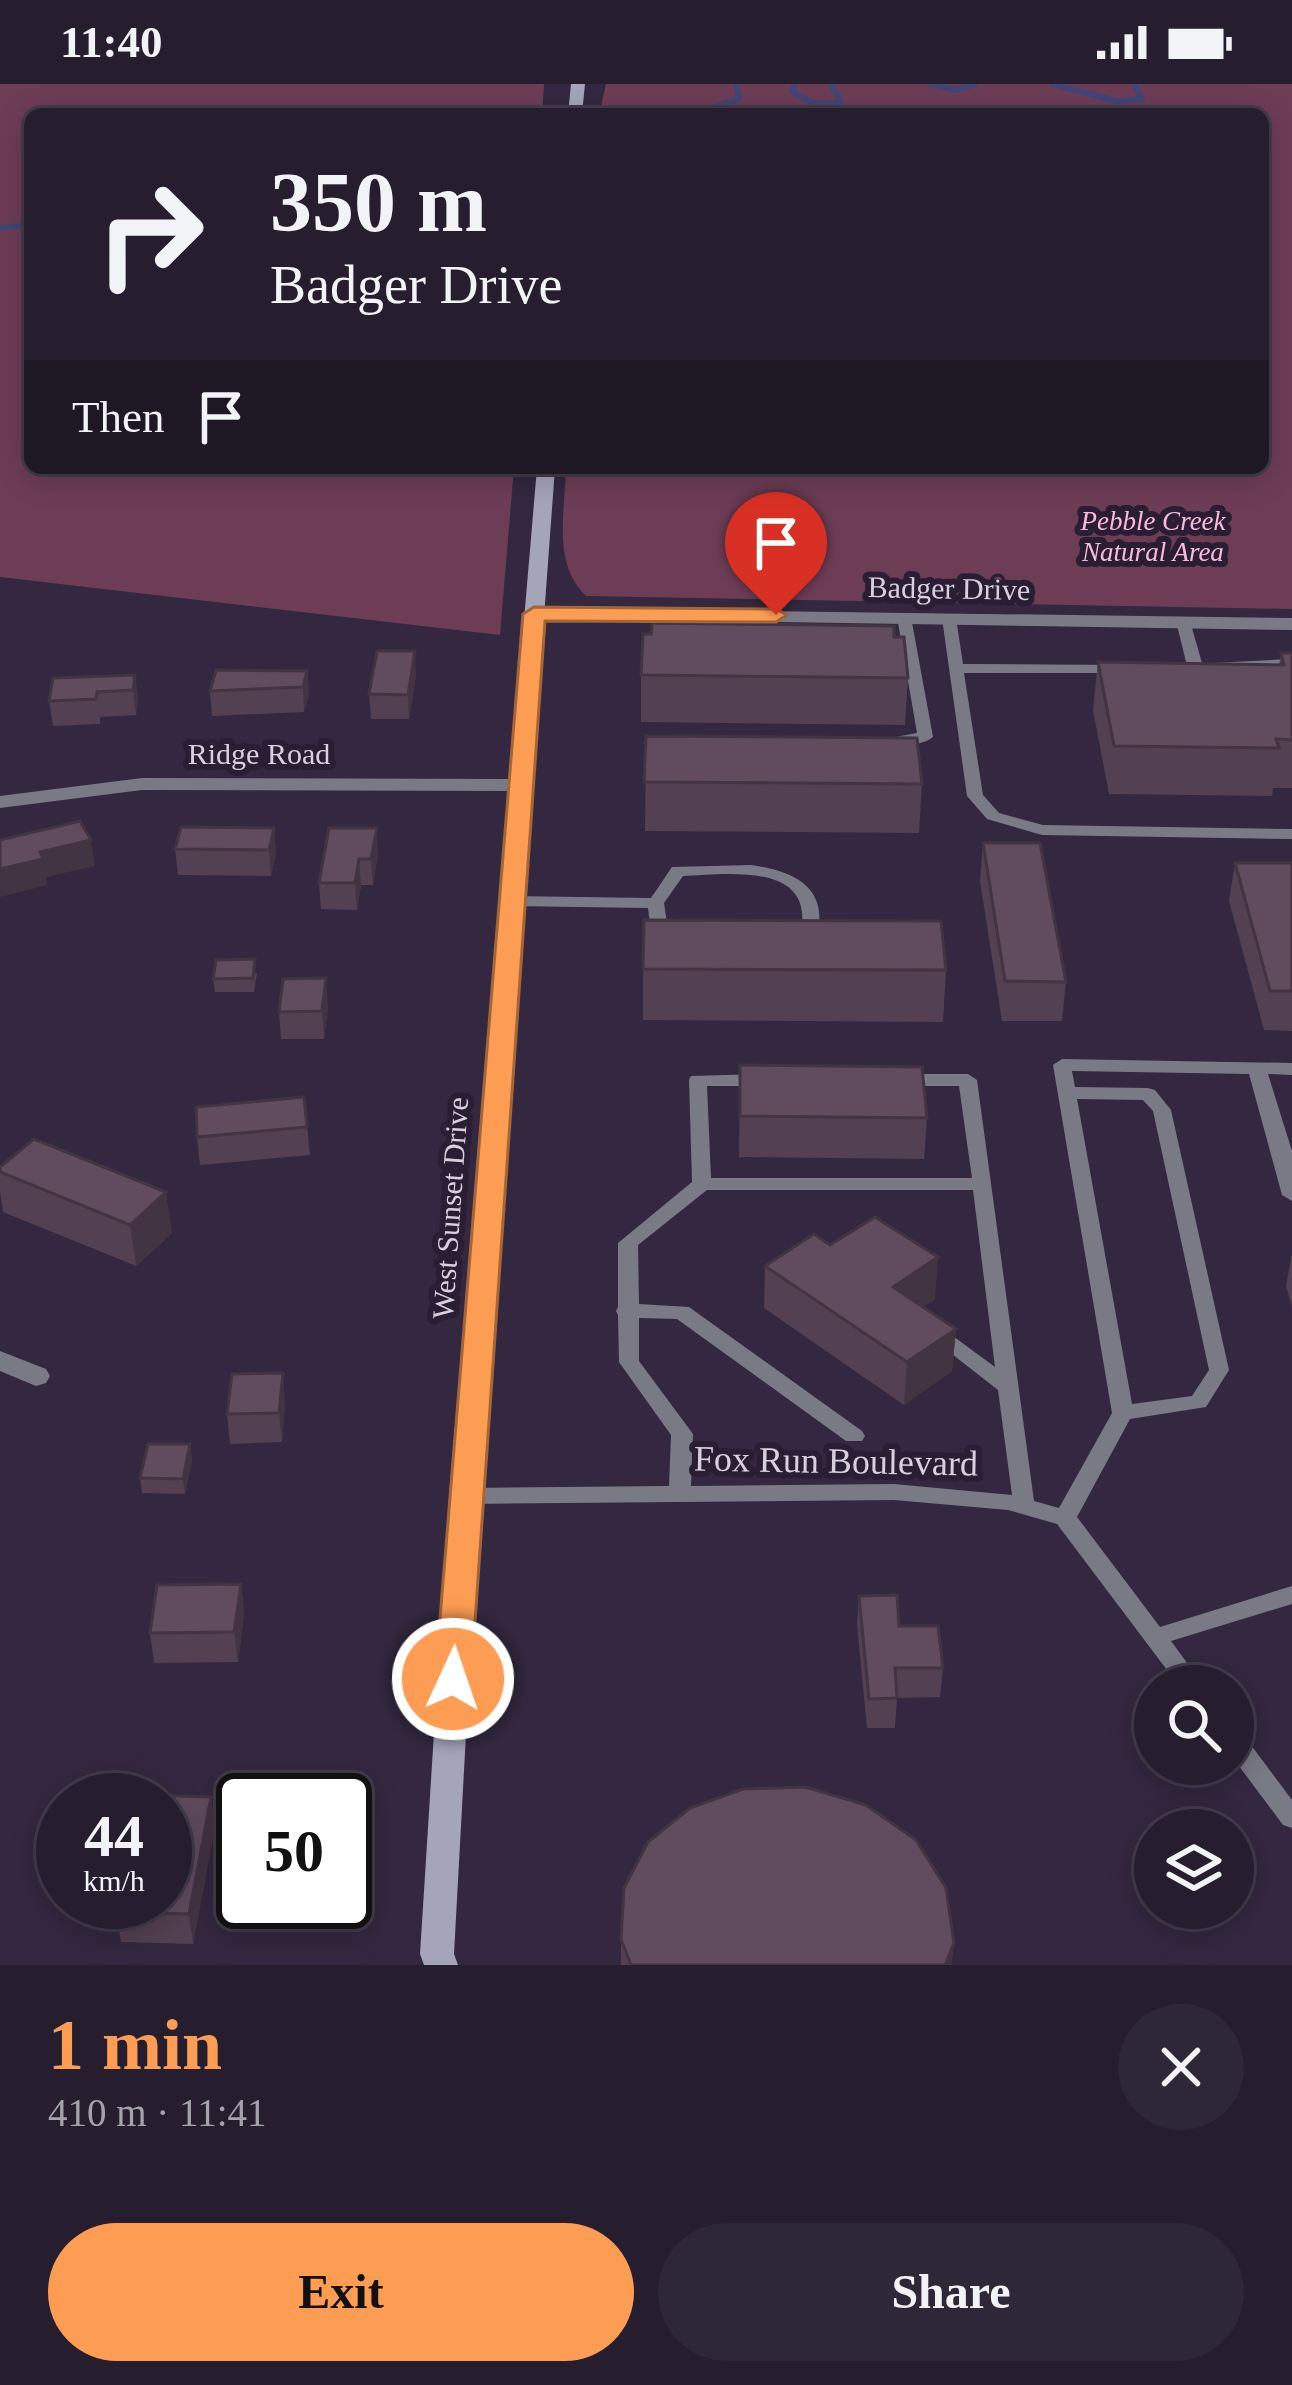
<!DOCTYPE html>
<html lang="en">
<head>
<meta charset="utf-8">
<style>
  :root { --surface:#261e2f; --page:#2e2737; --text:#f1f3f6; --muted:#a4a2aa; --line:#423c4b; --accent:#fd9d54 }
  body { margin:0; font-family:"Times New Roman",serif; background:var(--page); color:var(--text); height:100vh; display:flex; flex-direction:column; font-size:45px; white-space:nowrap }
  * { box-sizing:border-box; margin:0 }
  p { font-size:39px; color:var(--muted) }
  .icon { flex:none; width:66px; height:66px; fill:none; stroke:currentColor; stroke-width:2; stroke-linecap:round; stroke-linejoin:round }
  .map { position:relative; height:1881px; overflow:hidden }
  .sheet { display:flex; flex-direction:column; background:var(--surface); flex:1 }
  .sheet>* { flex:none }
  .hud { position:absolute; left:24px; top:24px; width:1245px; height:366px; border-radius:18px; box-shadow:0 6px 30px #0003,0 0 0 3px var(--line); background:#261e2f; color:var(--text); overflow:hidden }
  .buttons { position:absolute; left:1134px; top:1581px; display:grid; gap:24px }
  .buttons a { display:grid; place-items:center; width:120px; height:120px; border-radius:50%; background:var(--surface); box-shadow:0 6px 30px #0003,0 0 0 3px var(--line); font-size:60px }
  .speed { position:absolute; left:36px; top:1689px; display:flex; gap:24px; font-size:60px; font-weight:700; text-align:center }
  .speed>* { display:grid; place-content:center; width:156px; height:156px; border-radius:50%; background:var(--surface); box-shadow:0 6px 30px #0003,0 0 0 3px var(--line); line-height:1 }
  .speed small { font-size:30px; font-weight:400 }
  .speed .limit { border:6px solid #111; border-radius:18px; background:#fff; color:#111 }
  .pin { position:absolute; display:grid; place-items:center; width:102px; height:102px; color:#fff; margin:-123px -51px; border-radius:50% 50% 50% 0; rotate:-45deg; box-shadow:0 0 12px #0007 }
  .pin .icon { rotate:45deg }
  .me { position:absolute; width:132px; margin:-66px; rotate:3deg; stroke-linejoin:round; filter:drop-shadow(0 0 9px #0008) }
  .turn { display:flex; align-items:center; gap:42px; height:252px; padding:0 48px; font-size:54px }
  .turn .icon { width:156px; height:156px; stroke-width:2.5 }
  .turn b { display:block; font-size:84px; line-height:102px }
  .then { display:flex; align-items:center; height:114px; padding:0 48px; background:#0003; gap:24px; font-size:45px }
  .round { display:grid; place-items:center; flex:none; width:126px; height:126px; border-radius:63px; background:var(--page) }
  .headline { display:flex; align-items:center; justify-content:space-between; height:204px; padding:0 48px }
  h1 { font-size:72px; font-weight:700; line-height:90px; color:var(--accent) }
  .primary-button { display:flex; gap:24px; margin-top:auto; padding:24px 48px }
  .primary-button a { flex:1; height:138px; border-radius:72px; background:var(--accent); color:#111; font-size:48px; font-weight:700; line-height:138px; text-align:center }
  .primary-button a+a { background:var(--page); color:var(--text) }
  .status { display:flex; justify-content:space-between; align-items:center; height:84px; padding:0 60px; background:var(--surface); direction:ltr }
  .status svg { height:33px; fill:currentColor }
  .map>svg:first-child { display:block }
</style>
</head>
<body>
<div class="status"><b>11:40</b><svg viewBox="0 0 49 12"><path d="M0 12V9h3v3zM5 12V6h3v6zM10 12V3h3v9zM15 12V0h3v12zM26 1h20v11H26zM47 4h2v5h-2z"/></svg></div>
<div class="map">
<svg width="1292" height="1881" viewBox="0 0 1292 1881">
  <rect width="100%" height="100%" fill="#33283f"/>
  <g fill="#6d3d55">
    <polygon points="0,0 544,0 542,30 30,30 30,384 514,384 500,551 0,493"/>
    <path d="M 606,0 L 1292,0 L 1292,525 L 586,512 C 552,480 565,427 566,384 L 1263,384 L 1263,30 L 599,30 Z"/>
  </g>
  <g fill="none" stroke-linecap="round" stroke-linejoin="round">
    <g stroke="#404676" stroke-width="6">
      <path d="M 795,0 L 792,7 C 808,19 821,23 841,18 L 831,0"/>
      <polyline points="930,0 956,6 975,0"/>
      <polyline points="1053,0 1116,17 1142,15 1134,0"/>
      <polyline points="692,30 739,15 736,0"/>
      <polyline points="0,144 30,141"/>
    </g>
    <g fill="#7a7a87" fill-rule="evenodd">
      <path d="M 904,529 L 911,533 L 933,653 C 923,661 898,665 888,657 L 890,654 L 917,649 L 897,533 Z"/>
      <polygon points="949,530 956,534 963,580 1120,581 1127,585 1120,589 964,589 983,711 999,729 1043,741 1292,745 1292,755 1042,751 987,735 967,712 942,534"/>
      <polygon points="1183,533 1190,537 1204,586 1201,589 1191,589 1188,586 1176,537"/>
      <polygon points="1292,575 1292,583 1213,587 1206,583 1213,579"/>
      <path d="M 751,781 C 800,788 833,807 814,863 L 808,864 L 799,859 C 800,850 803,839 802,829 C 798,779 718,791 683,792 L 664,819 L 670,858 L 661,863 L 652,858 L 648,824 L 510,822 L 502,817 L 510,812 L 651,814 L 672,783 Z"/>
      <path d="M 1062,975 L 1292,979 L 1292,991 L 1268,990 L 1292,1067 L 1292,1117 L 1282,1111 L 1249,990 L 1072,987 L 1075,1003 L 1148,1004 L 1155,1006 L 1171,1026 L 1229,1286 L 1206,1323 L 1130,1335 L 1077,1433 L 1160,1543 L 1292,1502 L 1292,1520 L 1171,1557 L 1204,1602 L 1179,1602 L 1057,1440 L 1008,1426 L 894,1416 L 464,1420 L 456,1418 L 453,1412 L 456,1406 L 464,1404 L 669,1402 L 671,1351 L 619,1278 L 618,1231 L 616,1227 L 618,1223 L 618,1159 L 692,1098 L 689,996 L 691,992 L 762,990 L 771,996 L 762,1002 L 707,1002 L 711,1094 L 972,1094 L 959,1002 L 903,1002 L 894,996 L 903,990 L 968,990 L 977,996 L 1034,1417 L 1059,1424 L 1112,1329 L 1053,981 ZM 1077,1015 L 1143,1016 L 1153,1027 L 1209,1286 L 1192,1312 L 1132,1320 ZM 707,1106 L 973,1106 L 995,1283 L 942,1244 L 928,1244 L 925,1249 L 998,1306 L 1012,1411 L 894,1400 L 691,1402 L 693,1350 L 639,1277 L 639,1234 L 677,1235 L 846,1357 L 862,1357 L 865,1352 L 862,1347 L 689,1223 L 639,1220 L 638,1161 Z"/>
      <polygon points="1233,1647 1242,1649 1292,1716 1292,1744 1283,1741 1233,1674"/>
    </g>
    <g fill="#7a7a87" fill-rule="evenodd">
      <polygon points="534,524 1292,534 1292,546 527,534 527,526"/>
      <polygon points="142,694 520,695 531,701 520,707 142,706 0,724 0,712"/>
      <polygon points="0,1267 46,1285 50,1292 46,1299 36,1302 0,1287"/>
    </g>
    <g fill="#a5a5ba" fill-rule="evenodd">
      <polygon points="571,0 585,0 582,30 568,30"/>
      <polygon points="537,384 555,384 479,1412 454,1870 458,1881 424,1881 420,1870 449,1412"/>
    </g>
  </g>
  <g fill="#534052">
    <polygon points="894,553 908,594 905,641 641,638 641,591"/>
    <polygon points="1281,569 1292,569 1292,704 1273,704 1272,712 1109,710 1093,626 1098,578 1279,581"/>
    <polygon points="307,587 309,611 304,628 212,632 210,607"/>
    <polygon points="135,591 138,616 136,631 100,633 100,640 53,642 49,617"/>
    <polygon points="416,591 409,635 371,635 369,610"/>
    <polygon points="646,652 922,700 919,749 645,747"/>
    <polygon points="274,744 276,769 271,792 178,791 175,765"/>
    <polygon points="329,744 378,770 373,801 361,801 357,826 321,825 319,799"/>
    <polygon points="983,759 1066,898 1062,937 1002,937 980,797"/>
    <polygon points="1235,779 1292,779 1292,947 1264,946 1229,817"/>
    <polygon points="643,885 946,886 943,938 643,936"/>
    <polygon points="257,889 254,908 215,908 213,895"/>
    <polygon points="328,921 324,955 281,955 279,928"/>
    <polygon points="740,981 927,1034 924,1075 739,1073"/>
    <polygon points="304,1013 310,1071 200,1081 197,1053"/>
    <polygon points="0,1083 172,1149 136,1182 3,1128 0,1107"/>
    <polygon points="830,1161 935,1215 923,1223 956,1245 952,1287 904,1321 764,1224 765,1182"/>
    <polygon points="1292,1169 1292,1223 1286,1202"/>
    <polygon points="285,1317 282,1358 230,1360 227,1330"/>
    <polygon points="190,1360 192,1375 185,1410 142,1409 140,1394"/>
    <polygon points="241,1500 244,1530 238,1578 154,1579 150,1549"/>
    <polygon points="859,1512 899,1542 943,1584 940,1613 897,1614 895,1644 867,1644 857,1541"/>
    <polygon points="215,1742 193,1860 121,1858 116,1828"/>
    <polygon points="621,1855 954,1859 951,1881 621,1881"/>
  </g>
  <g fill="#433442">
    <polygon points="415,567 416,591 409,635 408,611"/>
    <polygon points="307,587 309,611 304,628 303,603"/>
    <polygon points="135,591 138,616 136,631 133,606"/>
    <polygon points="274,744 276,769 271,792 269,766"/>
    <polygon points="377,744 378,770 373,801 371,775"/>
    <polygon points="91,756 95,782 46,793 47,801 0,813 0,785 40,768"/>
    <polygon points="359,775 361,801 357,826 355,799"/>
    <polygon points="326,894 328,921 324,955 322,927"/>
    <polygon points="166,1108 172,1149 136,1182 130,1141"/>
    <polygon points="938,1173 935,1215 890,1245 893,1203"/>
    <polygon points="956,1245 952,1287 904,1321 907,1278"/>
    <polygon points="283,1289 285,1317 282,1358 279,1329"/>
    <polygon points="190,1360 192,1375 185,1410 183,1395"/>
    <polygon points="241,1500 244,1530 238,1578 234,1548"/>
    <polygon points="211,1713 215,1742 193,1860 189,1830"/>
    <polygon points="954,1859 951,1881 945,1881"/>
  </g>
  <g fill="#604b5f" stroke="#433442" stroke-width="3">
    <polygon points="652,539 894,542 894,553 904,553 908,594 641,591 643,550 651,550"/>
    <polygon points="377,567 415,567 408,611 369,610"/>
    <polygon points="1281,569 1292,569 1292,656 1276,655 1279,664 1114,662 1098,578 1284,581"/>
    <polygon points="216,586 307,587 303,603 210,607"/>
    <polygon points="135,591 133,606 97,608 96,615 49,617 53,594"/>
    <polygon points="646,652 917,654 922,700 644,698"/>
    <polygon points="80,737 91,756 40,768 43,775 0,785 0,756"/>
    <polygon points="181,743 274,744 269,766 175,765"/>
    <polygon points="329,744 377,744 371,775 359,775 355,799 319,799"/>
    <polygon points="983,759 1040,759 1066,898 1005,897"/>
    <polygon points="1235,779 1292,779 1292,907 1270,907"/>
    <polygon points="644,836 941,837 946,886 643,885"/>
    <polygon points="255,875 253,894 213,895 216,876"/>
    <polygon points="326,894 322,927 279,928 283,895"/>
    <polygon points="740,981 922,983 927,1034 740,1032"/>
    <polygon points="304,1013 307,1043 197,1053 196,1023"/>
    <polygon points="34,1055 166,1108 130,1141 0,1088 0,1083"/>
    <polygon points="875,1133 938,1173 893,1203 956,1245 907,1278 765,1182 814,1150 830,1161"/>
    <polygon points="283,1289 279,1329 227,1330 232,1290"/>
    <polygon points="148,1360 190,1360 183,1395 140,1394"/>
    <polygon points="241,1500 234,1548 150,1549 157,1501"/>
    <polygon points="897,1511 899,1542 938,1542 943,1584 895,1584 897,1614 869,1615 859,1512"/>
    <polygon points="805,1703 866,1721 916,1756 946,1804 954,1859 945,1881 631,1881 621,1855 624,1804 648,1758 690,1724 743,1705"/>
    <polygon points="141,1711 211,1713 189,1830 116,1828 118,1818 165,1818 165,1716 140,1716"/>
  </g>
  <polygon fill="#fd9d54" stroke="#a46637" stroke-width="3" points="534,523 776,525 787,531 776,538 545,537 471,1595 466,1605 453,1609 440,1605 435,1595 523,530"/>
  <g text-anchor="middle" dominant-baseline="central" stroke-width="12" stroke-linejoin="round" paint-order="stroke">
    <g font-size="27" font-style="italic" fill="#fdb9d9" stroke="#291e34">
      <text x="1153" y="437">Pebble Creek<tspan x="1153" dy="31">Natural Area</tspan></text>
    </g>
    <g font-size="30" fill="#d7d1df" stroke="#291e34">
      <text transform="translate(949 504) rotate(1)">Badger Drive</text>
      <text x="259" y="669">Ridge Road</text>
      <text transform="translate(450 1124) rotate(-86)">West Sunset Drive</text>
    </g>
    <g font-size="36" fill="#d7d1df" stroke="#291e34">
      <text transform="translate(836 1377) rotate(1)">Fox Run Boulevard</text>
    </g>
  </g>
</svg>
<div class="buttons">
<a><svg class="icon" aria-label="search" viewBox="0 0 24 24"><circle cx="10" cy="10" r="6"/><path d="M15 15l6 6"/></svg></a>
<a><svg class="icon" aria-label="layers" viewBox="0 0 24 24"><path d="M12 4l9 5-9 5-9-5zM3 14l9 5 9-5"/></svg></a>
</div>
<div class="speed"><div>44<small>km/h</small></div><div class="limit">50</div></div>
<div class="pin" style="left:776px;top:531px;background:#d93025"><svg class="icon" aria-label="arrive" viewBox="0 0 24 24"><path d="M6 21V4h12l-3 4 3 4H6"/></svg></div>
<svg class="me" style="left:453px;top:1595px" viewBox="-20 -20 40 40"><circle r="17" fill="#fd9d54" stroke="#fff" stroke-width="3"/><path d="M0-11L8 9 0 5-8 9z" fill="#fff"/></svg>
<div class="hud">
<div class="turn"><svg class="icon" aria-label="right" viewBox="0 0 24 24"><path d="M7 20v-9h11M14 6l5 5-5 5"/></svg><div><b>350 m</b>Badger Drive</div></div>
<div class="then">Then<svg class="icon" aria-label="arrive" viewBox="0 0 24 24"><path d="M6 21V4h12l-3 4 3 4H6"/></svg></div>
</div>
</div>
<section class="sheet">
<div class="headline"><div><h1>1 min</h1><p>410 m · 11:41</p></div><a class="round"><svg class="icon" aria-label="close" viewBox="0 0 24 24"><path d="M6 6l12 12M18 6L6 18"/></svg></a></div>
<div class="primary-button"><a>Exit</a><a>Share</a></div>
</section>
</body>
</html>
